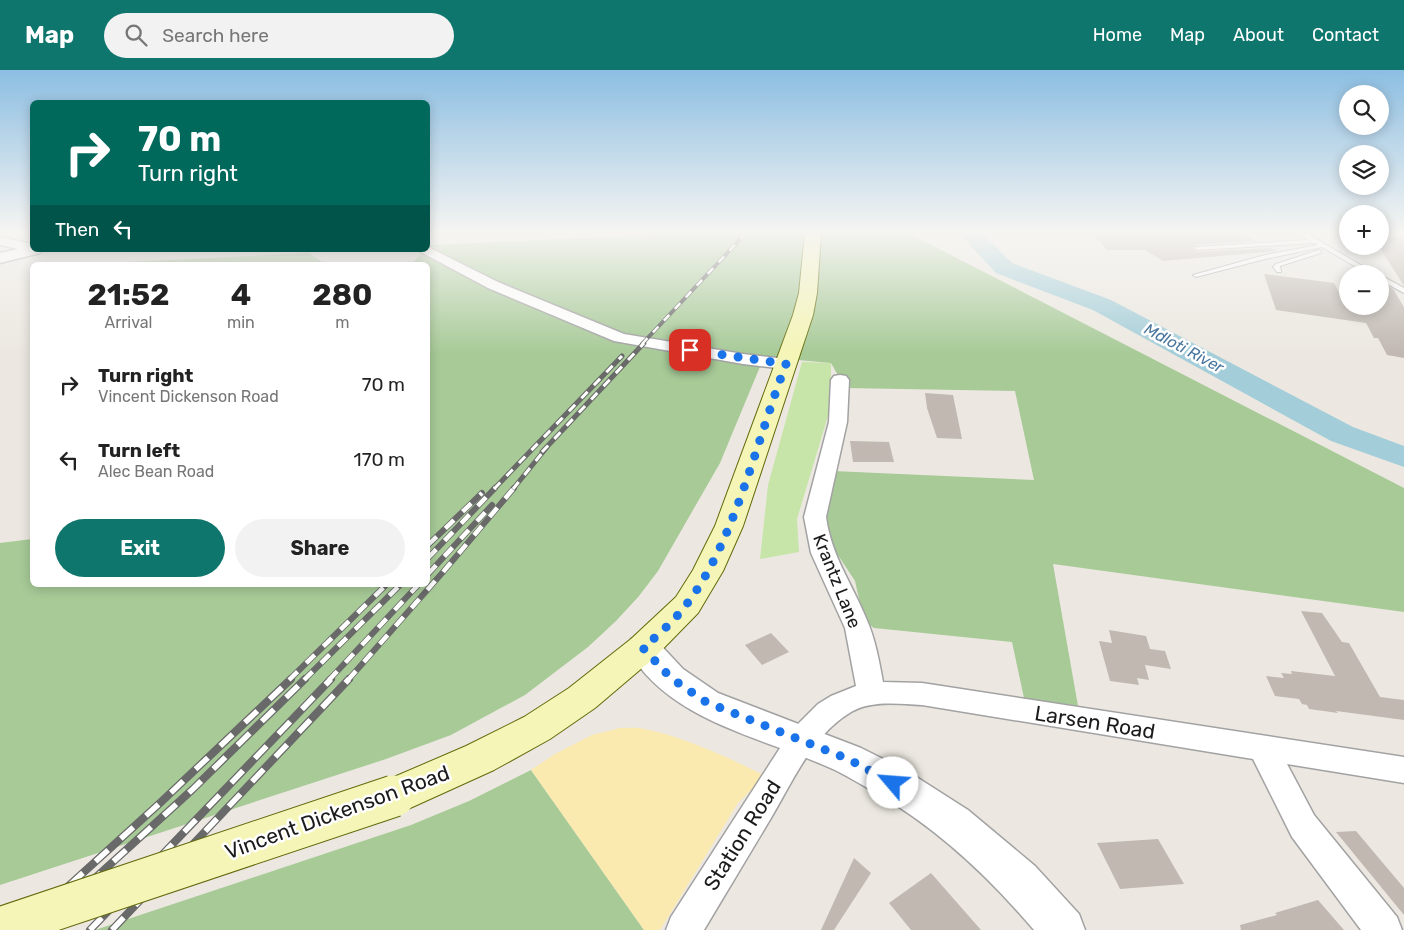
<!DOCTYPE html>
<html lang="en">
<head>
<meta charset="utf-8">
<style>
  :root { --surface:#fff; --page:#f2f2f2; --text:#222; --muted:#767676; --accent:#0f766e }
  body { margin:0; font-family:Rubik,sans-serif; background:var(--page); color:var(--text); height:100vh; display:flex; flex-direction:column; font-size:19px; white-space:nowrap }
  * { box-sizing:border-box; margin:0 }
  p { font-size:16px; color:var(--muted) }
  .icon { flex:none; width:28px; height:28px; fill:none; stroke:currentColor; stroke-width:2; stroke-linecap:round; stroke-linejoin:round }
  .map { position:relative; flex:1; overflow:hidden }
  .side { position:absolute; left:30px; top:192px; width:400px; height:325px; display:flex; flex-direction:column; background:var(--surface); border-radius:8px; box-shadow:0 2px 12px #0003 }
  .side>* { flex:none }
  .banner { position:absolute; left:30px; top:30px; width:400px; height:152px; border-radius:8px; box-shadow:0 2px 12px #0003; background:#00695c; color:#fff; overflow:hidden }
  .tools { position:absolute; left:1339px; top:15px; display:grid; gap:10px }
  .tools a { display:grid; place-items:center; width:50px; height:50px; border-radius:50%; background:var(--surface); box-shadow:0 2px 12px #0003; font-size:25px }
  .pin { position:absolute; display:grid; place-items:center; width:42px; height:42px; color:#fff; margin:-21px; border-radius:10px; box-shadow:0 2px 8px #0006 }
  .me { position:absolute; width:55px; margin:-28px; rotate:297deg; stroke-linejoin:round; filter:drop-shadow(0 0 4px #0008) }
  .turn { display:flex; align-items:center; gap:18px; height:105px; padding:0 25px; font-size:22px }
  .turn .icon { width:65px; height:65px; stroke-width:2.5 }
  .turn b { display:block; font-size:35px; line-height:42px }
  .then { display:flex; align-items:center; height:48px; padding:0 25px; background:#0003; gap:10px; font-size:19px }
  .eta { display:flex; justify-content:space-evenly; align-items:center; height:85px; text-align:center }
  .eta b { font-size:30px; font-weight:700; line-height:35px }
  .button { display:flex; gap:10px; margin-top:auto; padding:10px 25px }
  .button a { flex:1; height:58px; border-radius:30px; background:var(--accent); color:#fff; font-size:20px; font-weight:700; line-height:58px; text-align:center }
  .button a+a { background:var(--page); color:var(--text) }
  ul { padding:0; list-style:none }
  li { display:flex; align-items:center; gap:15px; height:75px; padding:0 25px }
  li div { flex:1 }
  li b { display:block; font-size:19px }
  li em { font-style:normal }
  header { display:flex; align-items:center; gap:30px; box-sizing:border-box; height:70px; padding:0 25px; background:var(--accent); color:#fff }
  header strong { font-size:24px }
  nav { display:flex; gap:28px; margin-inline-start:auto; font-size:18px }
  .search { width:350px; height:45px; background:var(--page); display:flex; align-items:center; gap:12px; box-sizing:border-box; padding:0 18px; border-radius:28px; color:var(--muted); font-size:19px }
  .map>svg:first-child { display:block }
</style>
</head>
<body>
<header>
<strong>Map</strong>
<div class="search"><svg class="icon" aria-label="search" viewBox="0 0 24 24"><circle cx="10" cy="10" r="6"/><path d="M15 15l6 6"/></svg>Search here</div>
<nav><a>Home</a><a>Map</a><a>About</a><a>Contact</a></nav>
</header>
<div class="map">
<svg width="1404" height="860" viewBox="0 0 1404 860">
  <rect width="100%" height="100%" fill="#ece8e1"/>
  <polygon fill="#c7e5a8" points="802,292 831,293 831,336 797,449 799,482 760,489 768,415"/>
  <g fill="#a7ca97">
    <polygon points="690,163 908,163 1404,418 1404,542 1053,494 1078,636 1024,628 1012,572 874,558 864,551 855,511 832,476 826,441 833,401 1034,410 1015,321 845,318 831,293 764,287 720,393 658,501 639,526 616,551 588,577 525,625 451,665 386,689 0,815 0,473 32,469 32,515 428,515 428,195 410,195 425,180 428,180 430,175"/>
    <polygon points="309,183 326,195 126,195 129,192"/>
    <polygon points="531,700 644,860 95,860 411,755 469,731"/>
  </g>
  <path fill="#fbeab0" d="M 620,658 C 628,658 636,657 644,659 C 679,665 733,689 765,706 L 738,733 L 660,860 L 644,860 L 531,700 L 555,684 L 592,665 Z"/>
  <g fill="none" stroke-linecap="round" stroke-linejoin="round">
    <polygon fill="#a3cdd8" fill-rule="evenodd" points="959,163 981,163 1012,193 1111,230 1353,357 1404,376 1404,397 1331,371 1093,240 996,203"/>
  </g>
  <g fill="#c0b8b1">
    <polygon points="1092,163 1239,163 1256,171 1195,175 1192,178 1197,182 1270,178 1277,181 1163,191 1145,180 1107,180"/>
    <polygon points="1380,168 1404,168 1404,216 1380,178"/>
    <polygon points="1264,204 1334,213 1346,236 1380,236 1380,212 1393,219 1404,237 1404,288 1387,285 1378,268 1374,268 1366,253 1276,240"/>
    <polygon points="925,323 953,325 962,369 937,368 927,338"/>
    <polygon points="850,371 889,372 894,392 853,392"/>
    <polygon points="1301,541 1322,543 1342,572 1349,573 1380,627 1404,630 1404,650 1336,641 1338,643 1309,639 1307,635 1302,634 1299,629 1275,626 1266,606 1284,608 1281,603 1292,604 1291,601 1335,606"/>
    <polygon points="1109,560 1146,566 1150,579 1165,581 1171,599 1145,595 1149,610 1137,608 1139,615 1110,611 1099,571 1112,573"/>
    <polygon points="771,563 789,582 762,595 745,575"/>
    <polygon points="1356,761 1404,818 1404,845 1336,762"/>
    <polygon points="1158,769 1184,814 1120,819 1097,773"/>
    <polygon points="854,788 871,803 834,860 821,860"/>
    <polygon points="931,803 981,860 911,860 889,833"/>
    <polygon points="1318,830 1344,860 1241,860 1240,855 1277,845 1275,843"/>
  </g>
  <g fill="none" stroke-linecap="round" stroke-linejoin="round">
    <g stroke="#a2a2a2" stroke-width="2">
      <g id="service">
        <polygon points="1298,163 1306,163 1376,204 1368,204 1322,177 1265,189 1196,207 1193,205 1265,185 1318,175 1314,173 1197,180 1194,178 1195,177 1308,170"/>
        <rect x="1380" y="163" width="24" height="3"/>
        <polygon points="1319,180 1321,181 1321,183 1280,196 1281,202 1277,202 1273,197 1276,194"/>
        <polygon points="1380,205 1404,218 1404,223 1380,210"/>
      </g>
    </g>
    <g stroke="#a2a2a2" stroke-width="3">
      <g id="minor">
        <polygon points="0,167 32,174 32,180 37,180 32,182 0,175"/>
        <polygon points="428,177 498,212 624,264 743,284 786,289 792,290 794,294 792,298 786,299 743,294 614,271 488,218 417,180 428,180"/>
        <path d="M 840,305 L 846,306 L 849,310 L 847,352 L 826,447 C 831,485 852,514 866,548 C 875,568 879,590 883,612 L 922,613 L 1404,687 L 1404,713 L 1287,694 L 1314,745 L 1397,847 L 1402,860 L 1361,860 L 1292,767 L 1253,689 L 922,635 C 899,634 871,630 851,642 C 812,665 793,711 771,748 C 749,785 726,823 704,860 L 666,860 L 671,847 L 791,661 L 818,634 L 831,626 L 856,616 L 845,558 L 811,483 L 804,447 L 829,352 L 831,310 L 834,306 Z"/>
      </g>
    </g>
    <g stroke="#a2a2a2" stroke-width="3">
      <g id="tertiary">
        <polygon points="32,176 32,180 42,180 40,183 0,193 0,183"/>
        <path d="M 643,566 L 655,569 L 683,599 L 718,623 L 861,678 L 907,701 L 968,740 L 1035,796 L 1079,844 L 1085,860 L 1034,860 C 989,807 938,759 878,724 C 864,716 849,707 835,700 C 764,667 668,652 627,578 L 631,569 Z"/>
      </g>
    </g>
    <g stroke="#626a0a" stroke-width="2">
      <polygon id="secondary" points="805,163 821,163 817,223 813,245 743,456 723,501 698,543 655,587 595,638 550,669 494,700 408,739 394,744 380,739 374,726 380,713 466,676 524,647 569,618 631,569 676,527 693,500 715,456 793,245 799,223"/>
    </g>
    <use href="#service" fill="#fff" fill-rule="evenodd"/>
    <use href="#minor" fill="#fff" fill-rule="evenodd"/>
    <use href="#tertiary" fill="#fff" fill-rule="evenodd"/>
    <use href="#secondary" fill="#f4f5b6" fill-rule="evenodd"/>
    <g stroke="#696969" stroke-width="4">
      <polyline id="rail-far3" points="642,274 746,163"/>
    </g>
    <g stroke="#696969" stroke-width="5">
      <g id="rail-far2">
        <polyline points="542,382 644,273"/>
        <polyline points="494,419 622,286"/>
        <polyline points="513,419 547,377"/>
      </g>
    </g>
    <g stroke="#696969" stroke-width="6">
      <g id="rail-far1">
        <polyline points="428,475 482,423"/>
        <polyline points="428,488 495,418"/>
        <polyline points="428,504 492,435"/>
        <polyline points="289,610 386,515"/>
        <polyline points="304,610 400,515"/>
        <polyline points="329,610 418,515"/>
        <polyline points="348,610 443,502 514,418"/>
      </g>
    </g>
    <g stroke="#696969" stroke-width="8">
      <g id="rail">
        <polyline points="20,860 160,733 291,609"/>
        <polyline points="38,860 193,719 305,609"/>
        <polyline points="90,860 331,609"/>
        <polyline points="112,860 349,609"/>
      </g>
    </g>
    <use href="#rail-far3" stroke="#fff" stroke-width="2.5" stroke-dasharray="8" stroke-linecap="butt"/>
    <use href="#rail-far2" stroke="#fff" stroke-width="3" stroke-dasharray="9" stroke-linecap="butt"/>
    <use href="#rail-far1" stroke="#fff" stroke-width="4.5" stroke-dasharray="12" stroke-linecap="butt"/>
    <use href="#rail" stroke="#fff" stroke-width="5.5" stroke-dasharray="17" stroke-linecap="butt"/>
    <g stroke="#626a0a" stroke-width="43" stroke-linecap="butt">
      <polyline id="secondary-bridge" points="0,858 394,726"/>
    </g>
    <use href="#secondary-bridge" stroke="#f4f5b6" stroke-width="41"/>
  </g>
  <linearGradient id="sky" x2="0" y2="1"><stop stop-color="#8cbee2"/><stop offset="0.57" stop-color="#f6f5f2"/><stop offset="1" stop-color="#f6f5f2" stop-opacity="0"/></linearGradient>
  <rect width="1404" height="284" fill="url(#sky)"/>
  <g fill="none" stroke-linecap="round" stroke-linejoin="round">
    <path stroke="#1a73e8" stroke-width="9" stroke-dasharray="0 16.2" d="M 690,280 L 786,294 C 757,369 735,472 686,535 C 674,551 658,565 643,578 L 671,608 L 706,632 L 848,689 L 893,713"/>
  </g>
  <g text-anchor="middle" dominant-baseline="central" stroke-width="5" stroke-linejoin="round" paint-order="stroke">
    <g font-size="16" font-style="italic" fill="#4a769e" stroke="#fff">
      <text transform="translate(1184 278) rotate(28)">Mdloti River</text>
    </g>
    <g font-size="18" fill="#1b1b1b" stroke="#fff">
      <text transform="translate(837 511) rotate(68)">Krantz Lane</text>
    </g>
    <g font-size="21" fill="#1b1b1b" stroke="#fff">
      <text transform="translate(1095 652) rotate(9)">Larsen Road</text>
      <text transform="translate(337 742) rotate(-20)">Vincent Dickenson Road</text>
      <text transform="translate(742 765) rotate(-58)">Station Road</text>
    </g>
  </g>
</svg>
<div class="tools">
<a><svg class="icon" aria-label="search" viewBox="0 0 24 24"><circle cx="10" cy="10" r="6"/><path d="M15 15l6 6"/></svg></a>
<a><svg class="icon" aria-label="layers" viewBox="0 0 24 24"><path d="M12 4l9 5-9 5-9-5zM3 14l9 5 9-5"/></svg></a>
<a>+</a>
<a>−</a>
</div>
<div class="pin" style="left:690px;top:280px;background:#d93025"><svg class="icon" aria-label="arrive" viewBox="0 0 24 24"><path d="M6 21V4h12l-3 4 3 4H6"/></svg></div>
<svg class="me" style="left:893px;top:713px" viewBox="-20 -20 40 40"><circle r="19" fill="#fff"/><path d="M0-13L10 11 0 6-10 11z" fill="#1a73e8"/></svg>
<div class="banner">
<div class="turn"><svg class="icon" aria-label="right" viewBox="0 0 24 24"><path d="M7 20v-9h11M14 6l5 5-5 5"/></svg><div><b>70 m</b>Turn right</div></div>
<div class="then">Then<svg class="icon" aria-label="left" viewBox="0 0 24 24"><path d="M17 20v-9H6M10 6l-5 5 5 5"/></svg></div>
</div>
<section class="side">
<div class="eta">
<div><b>21:52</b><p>Arrival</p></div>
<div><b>4</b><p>min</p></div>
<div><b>280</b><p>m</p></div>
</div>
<ul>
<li><svg class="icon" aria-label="right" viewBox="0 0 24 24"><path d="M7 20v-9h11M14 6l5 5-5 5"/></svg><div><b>Turn right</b><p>Vincent Dickenson Road</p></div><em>70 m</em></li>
<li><svg class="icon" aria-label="left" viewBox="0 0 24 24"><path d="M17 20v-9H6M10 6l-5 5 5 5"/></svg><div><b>Turn left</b><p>Alec Bean Road</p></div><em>170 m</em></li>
</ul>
<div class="button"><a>Exit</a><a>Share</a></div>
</section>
</div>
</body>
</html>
